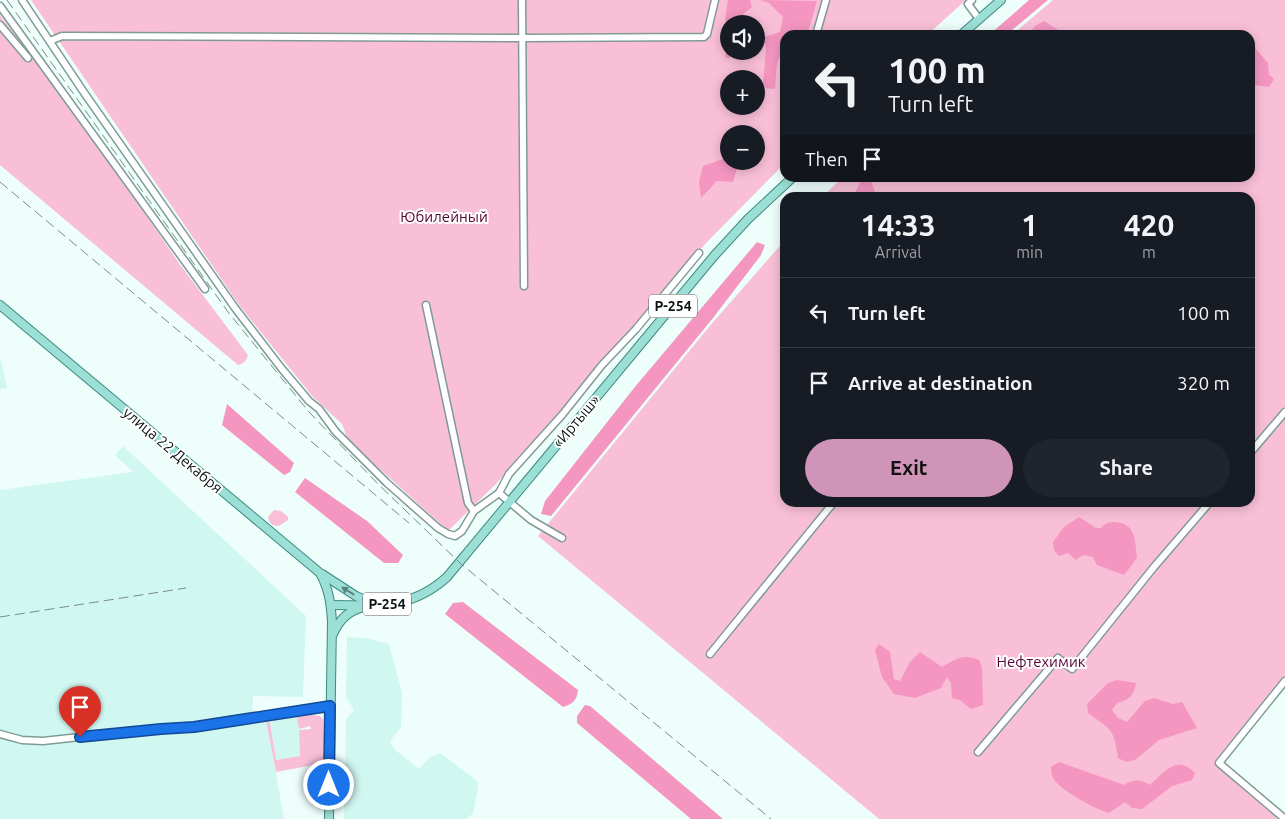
<!DOCTYPE html>
<html lang="en">
<head>
<meta charset="utf-8">
<style>
  :root { --surface:#171b24; --page:#20242c; --text:#f1f3f6; --muted:#9ea1a6; --line:#363941; --accent:#cf94b7 }
  body { margin:0; font-family:Ubuntu,sans-serif; background:var(--page); color:var(--text); height:100vh; display:flex; flex-direction:column; font-size:19px; white-space:nowrap }
  * { box-sizing:border-box; margin:0 }
  p { font-size:16px; color:var(--muted) }
  .icon { flex:none; width:28px; height:28px; fill:none; stroke:currentColor; stroke-width:2; stroke-linecap:round; stroke-linejoin:round }
  .map { position:relative; flex:1; overflow:hidden }
  .sheet { position:absolute; left:780px; top:192px; width:475px; height:315px; display:flex; flex-direction:column; background:var(--surface); border-radius:15px; box-shadow:0 2px 12px #0003 }
  .sheet>* { flex:none }
  .hud { position:absolute; left:780px; top:30px; width:475px; height:152px; border-radius:15px; box-shadow:0 2px 12px #0003; background:#171b24; color:var(--text); overflow:hidden }
  .fabs { position:absolute; left:720px; top:15px; display:grid; gap:10px }
  .fabs a { display:grid; place-items:center; width:45px; height:45px; border-radius:50%; background:var(--surface); box-shadow:0 2px 12px #0003; font-size:25px }
  .pin { position:absolute; display:grid; place-items:center; width:42px; height:42px; color:#fff; margin:-51px -21px; border-radius:50% 50% 50% 0; rotate:-45deg; box-shadow:0 0 5px #0007 }
  .pin .icon { rotate:45deg }
  .me { position:absolute; width:55px; margin:-28px; rotate:0deg; stroke-linejoin:round; filter:drop-shadow(0 0 4px #0008) }
  .turn { display:flex; align-items:center; gap:18px; height:105px; padding:0 25px; font-size:22px }
  .turn .icon { width:65px; height:65px; stroke-width:2.5 }
  .turn b { display:block; font-size:35px; line-height:42px }
  .then { display:flex; align-items:center; height:48px; padding:0 25px; background:#0003; gap:10px; font-size:19px }
  .eta { display:flex; justify-content:space-evenly; align-items:center; height:85px; text-align:center }
  .eta b { font-size:30px; font-weight:700; line-height:35px }
  .cta { display:flex; gap:10px; margin-top:auto; padding:10px 25px }
  .cta a { flex:1; height:58px; border-radius:30px; background:var(--accent); color:#111; font-size:20px; font-weight:700; line-height:58px; text-align:center }
  .cta a+a { background:var(--page); color:var(--text) }
  ul { padding:0; list-style:none }
  li { display:flex; align-items:center; gap:15px; height:70px; padding:0 25px; border-top:1px solid var(--line) }
  li div { flex:1 }
  li b { display:block; font-size:19px }
  li em { font-style:normal }
  .map>svg:first-child { display:block }
</style>
</head>
<body>
<div class="map">
<svg width="1285" height="819" viewBox="0 0 1285 819">
  <rect width="100%" height="100%" fill="#edfefb"/>
  <g fill="#d1f7f1">
    <polygon points="0,356 7,388 0,389"/>
    <polygon points="123,446 306,616 303,697 253,696 252,714 265,713 284,819 0,819 0,490 133,472 115,455"/>
    <polygon points="347,637 366,638 389,644 402,693 401,727 390,741 394,749 419,769 430,757 440,753 477,781 478,790 473,813 467,819 344,819 346,719 354,710 346,697"/>
    <polygon points="298,714 300,756 276,760 270,723 267,720"/>
  </g>
  <g fill="#f9bfd7" fill-rule="evenodd">
    <path d="M 31,0 L 966,0 L 927,35 L 785,35 L 785,163 L 707,242 L 497,483 L 448,531 L 348,440 L 342,424 L 313,397 L 239,305 ZM 729,24 L 756,24 L 756,51 L 729,51 ZM 729,79 L 756,79 L 756,106 L 729,106 ZM 729,134 L 756,134 L 756,161 L 729,161 Z"/>
    <polygon points="1053,0 1285,0 1285,687 1220,762 1285,819 879,819 538,536 708,328 785,240 785,502 1250,502 1250,198 822,197 842,178 1250,178 1250,35 1012,35"/>
    <path d="M 0,15 L 74,110 L 181,266 L 248,355 C 246,361 244,364 238,365 L 0,165 Z"/>
    <polygon points="274,510 281,511 288,517 288,520 279,526 272,525 269,521 268,517"/>
    <polygon points="300,713 320,716 323,719 325,761 319,764 276,772 266,720 270,723 276,760 300,756 299,730 311,729 310,726 299,729 297,716"/>
  </g>
  <g fill="#f496c0">
    <polygon points="728,0 750,0 752,7 742,15 742,24 729,24 729,51 733,51 729,59 725,57 729,38 725,19"/>
    <path d="M 760,0 L 817,1 L 808,32 L 804,35 L 785,35 L 785,50 C 774,59 777,75 775,89 L 766,88 L 763,84 L 766,49 L 764,37 L 780,32 L 783,17 L 769,3 Z"/>
    <polygon points="1029,0 1048,0 1006,35 989,35"/>
    <polygon points="1044,21 1066,35 1028,35 1035,26"/>
    <polygon points="1250,42 1268,63 1269,75 1274,79 1269,87 1254,85 1252,92 1250,93"/>
    <polygon points="729,157 729,161 739,161 733,182 717,181 701,198 699,182 703,166"/>
    <polygon points="861,180 871,181 877,197 853,197"/>
    <polygon points="757,242 765,245 761,255 713,318 551,516 541,514 545,501 634,388"/>
    <polygon points="227,404 294,463 290,472 284,475 222,425"/>
    <polygon points="305,478 367,521 403,555 398,563 384,563 295,492"/>
    <path d="M 1079,517 L 1096,528 L 1101,528 C 1105,523 1109,522 1115,522 C 1136,523 1135,541 1137,558 L 1124,575 L 1097,565 L 1093,557 L 1083,555 L 1076,560 L 1068,553 L 1059,556 L 1054,550 L 1053,542 L 1064,527 Z"/>
    <path d="M 463,602 L 578,690 C 577,700 573,704 563,707 L 445,614 L 453,603 Z"/>
    <path d="M 879,644 L 890,652 L 894,679 L 900,681 L 910,662 L 920,652 L 942,667 C 955,659 964,653 979,660 L 982,667 L 983,705 L 971,709 L 960,700 L 952,698 L 951,683 L 947,677 L 941,688 L 915,698 L 894,694 L 882,677 L 875,650 Z"/>
    <path d="M 1117,680 L 1136,683 C 1134,696 1129,700 1117,703 L 1112,710 L 1118,718 L 1127,722 L 1145,701 L 1154,698 L 1173,704 L 1182,702 L 1197,728 L 1159,740 L 1135,760 L 1126,762 L 1118,758 C 1114,728 1111,730 1088,713 L 1087,704 L 1108,683 Z"/>
    <polygon points="585,705 590,706 723,819 691,819 577,723 577,716"/>
    <path d="M 1059,762 L 1124,785 C 1134,779 1140,779 1150,785 C 1164,772 1177,754 1195,773 L 1192,780 L 1172,786 L 1142,809 L 1132,808 L 1125,802 L 1109,813 C 1095,809 1068,794 1058,784 C 1052,779 1051,773 1051,767 Z"/>
  </g>
  <g fill="none" stroke-linecap="round" stroke-linejoin="round">
    <g stroke="#809b96" stroke-width="9">
      <g id="minor">
        <polyline points="22,0 85,94 235,308 282,369 309,401 319,409 336,432 387,483 438,528 448,534 455,536 462,531 474,511 499,493 509,474 562,415 602,365 636,329 699,253"/>
        <polyline points="522,0 524,286"/>
        <polyline points="972,0 968,4 979,19"/>
        <polyline points="0,6 205,289"/>
        <polyline points="0,25 28,58"/>
        <polyline points="816,35 826,0"/>
        <polyline points="50,41 62,36 522,38 704,37 707,34 715,0"/>
        <polyline points="426,305 468,503 474,511"/>
        <polyline points="1250,453 1285,412"/>
        <polyline points="499,493 531,520 562,538"/>
        <polyline points="710,654 834,502"/>
        <polyline points="0,734 22,740 43,741 116,733 194,727 330,706"/>
        <polyline points="978,752 1058,658 1072,669 1154,567 1210,502"/>
        <polyline points="1285,819 1219,763 1285,681"/>
      </g>
    </g>
    <g stroke="#3d8a80" stroke-width="10">
      <g id="major">
        <polyline points="961,35 1001,0"/>
        <path d="M 0,305 L 320,573 C 329,589 331,604 332,622 L 329,819"/>
        <polyline points="322,574 356,596 372,603"/>
        <path d="M 331,605 C 376,605 411,610 447,577 L 714,256 L 748,219 L 792,178"/>
        <path d="M 333,634 C 339,620 349,610 364,607"/>
      </g>
    </g>
    <use href="#minor" stroke="#fff" stroke-width="6"/>
    <use href="#major" stroke="#9bdfd6" stroke-width="8"/>
    <g stroke="#7c8a87" stroke-width="1" stroke-dasharray="10 5" stroke-linecap="butt">
      <polyline points="7,0 228,312 309,412 376,482 460,563 771,819"/>
      <polyline points="0,182 409,523"/>
      <polyline points="0,617 186,588"/>
    </g>
  </g>
  <defs><path id="oneway-solid" d="M-6-.8H1V-3.2L6.5 0L1 3.2V.8H-6Z" transform="scale(1.25)"/></defs>
  <use fill="#5a847e" href="#oneway-solid" transform="translate(348 591) rotate(-149)"/>
  <g fill="none" stroke-linecap="round" stroke-linejoin="round">
    <g stroke="#114b97" stroke-width="12">
      <polyline id="route" points="80,737 161,729 194,727 330,706 329,785"/>
    </g>
    <use href="#route" stroke="#1a73e8" stroke-width="9"/>
  </g>
  <g text-anchor="middle" dominant-baseline="central" stroke-width="4" stroke-linejoin="round" paint-order="stroke">
    <g fill="#fff" stroke="#545a59" stroke-width="1">
      <rect x="649" y="294.5" width="48" height="23" rx="4"/>
      <rect x="363" y="592.5" width="48" height="23" rx="4"/>
    </g>
    <g font-size="14" font-weight="bold" fill="#0a1412">
      <text x="673" y="306">Р-254</text>
      <text x="387" y="604">Р-254</text>
    </g>
    <g font-size="15" fill="#580335" stroke="#fff">
      <text x="444" y="216">Юбилейный</text>
      <text x="1041" y="661">Нефтехимик</text>
    </g>
    <g font-size="15" fill="#0a1412" stroke="#fff">
      <text transform="translate(576 421) rotate(-50)">«Иртыш»</text>
      <text transform="translate(173 450) rotate(40)">улица 22 Декабря</text>
    </g>
  </g>
</svg>
<div class="fabs">
<a><svg class="icon" aria-label="sound" viewBox="0 0 24 24"><path d="M4 9h4l5-4v14l-5-4H4zM17 9q2 3 0 6"/></svg></a>
<a>+</a>
<a>−</a>
</div>
<div class="pin" style="left:80px;top:737px;background:#d93025"><svg class="icon" aria-label="arrive" viewBox="0 0 24 24"><path d="M6 21V4h12l-3 4 3 4H6"/></svg></div>
<svg class="me" style="left:329px;top:785px" viewBox="-20 -20 40 40"><circle r="17" fill="#1a73e8" stroke="#fff" stroke-width="3"/><path d="M0-11L8 9 0 5-8 9z" fill="#fff"/></svg>
<div class="hud">
<div class="turn"><svg class="icon" aria-label="left" viewBox="0 0 24 24"><path d="M17 20v-9H6M10 6l-5 5 5 5"/></svg><div><b>100 m</b>Turn left</div></div>
<div class="then">Then<svg class="icon" aria-label="arrive" viewBox="0 0 24 24"><path d="M6 21V4h12l-3 4 3 4H6"/></svg></div>
</div>
<section class="sheet">
<div class="eta">
<div><b>14:33</b><p>Arrival</p></div>
<div><b>1</b><p>min</p></div>
<div><b>420</b><p>m</p></div>
</div>
<ul>
<li><svg class="icon" aria-label="left" viewBox="0 0 24 24"><path d="M17 20v-9H6M10 6l-5 5 5 5"/></svg><div><b>Turn left</b></div><em>100 m</em></li>
<li><svg class="icon" aria-label="arrive" viewBox="0 0 24 24"><path d="M6 21V4h12l-3 4 3 4H6"/></svg><div><b>Arrive at destination</b></div><em>320 m</em></li>
</ul>
<div class="cta"><a>Exit</a><a>Share</a></div>
</section>
</div>
</body>
</html>
